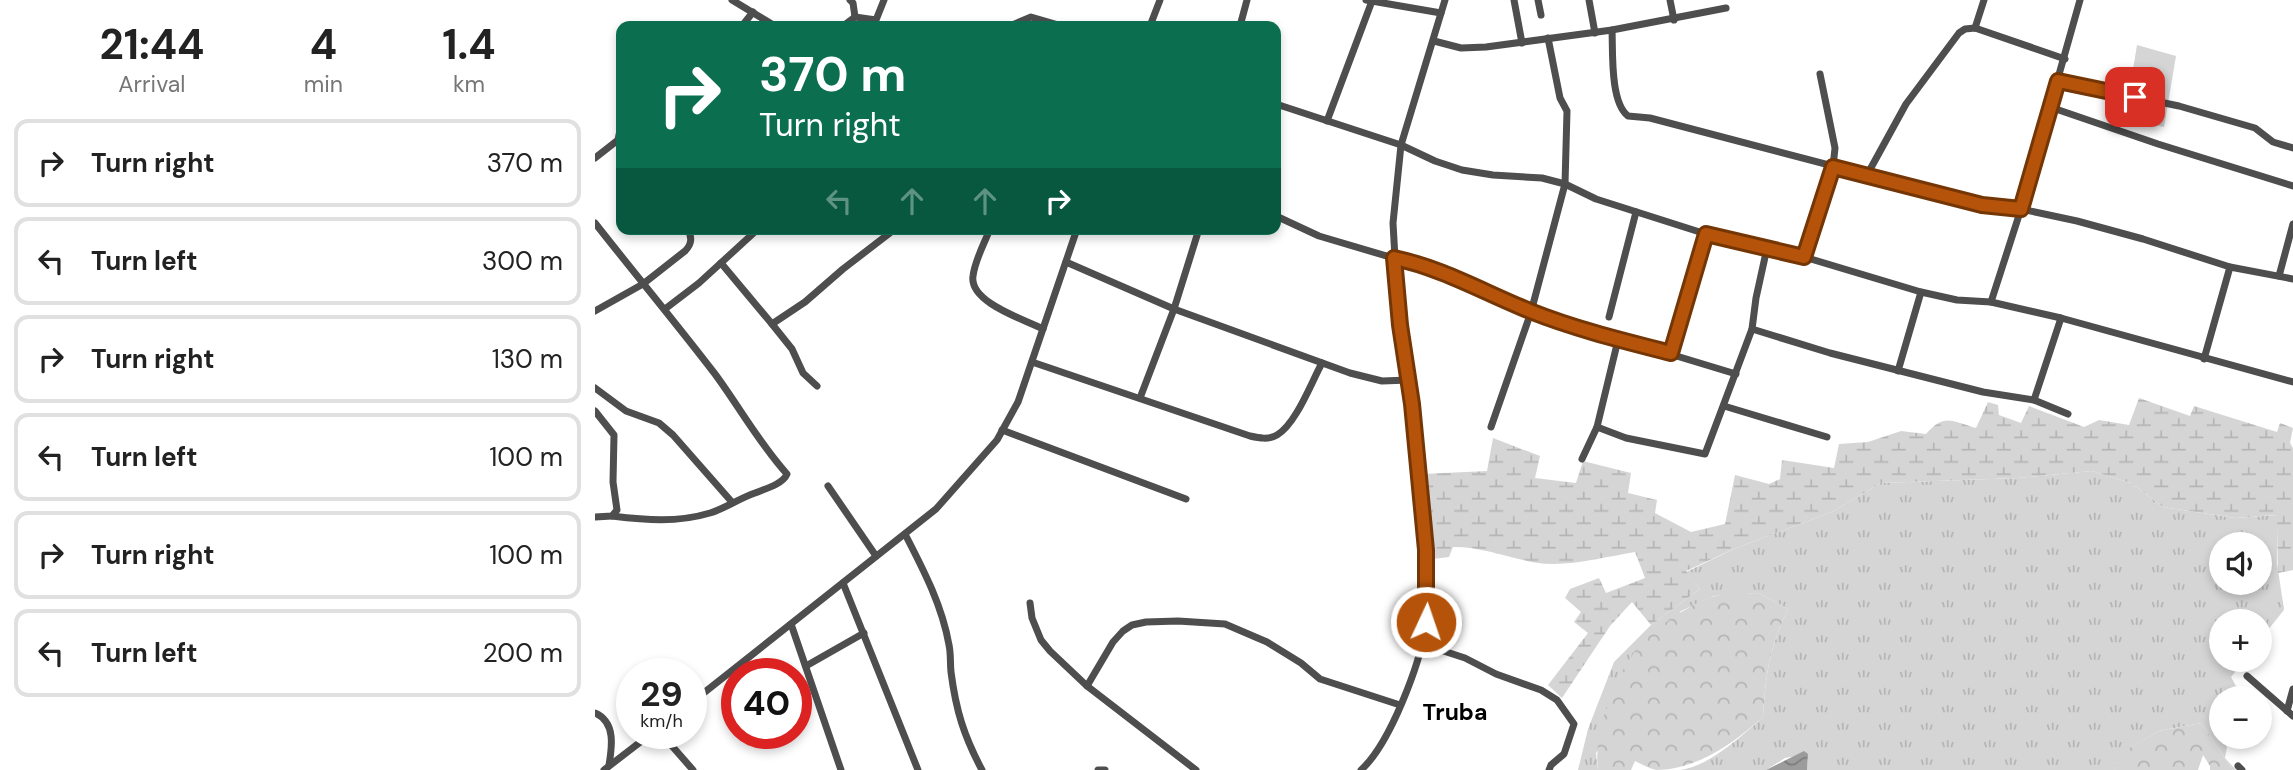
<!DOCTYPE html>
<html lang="en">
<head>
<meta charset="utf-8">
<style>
  :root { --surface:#fff; --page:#f2f2f2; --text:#222; --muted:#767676; --line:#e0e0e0 }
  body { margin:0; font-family:"DM Sans",sans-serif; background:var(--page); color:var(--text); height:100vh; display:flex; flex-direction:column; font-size:26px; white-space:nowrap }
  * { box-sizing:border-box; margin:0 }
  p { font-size:23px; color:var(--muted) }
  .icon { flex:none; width:38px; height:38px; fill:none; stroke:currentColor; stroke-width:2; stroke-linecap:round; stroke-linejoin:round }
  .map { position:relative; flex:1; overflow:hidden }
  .side { display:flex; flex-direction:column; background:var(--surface); width:595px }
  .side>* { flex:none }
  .hud { position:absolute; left:21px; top:21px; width:665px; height:214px; border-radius:14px; box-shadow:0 4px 10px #0003; background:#0b6e4f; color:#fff; overflow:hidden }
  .controls { position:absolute; left:1614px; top:532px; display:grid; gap:14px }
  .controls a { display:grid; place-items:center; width:63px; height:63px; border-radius:50%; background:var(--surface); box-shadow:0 4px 10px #0003; font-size:35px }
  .speed { position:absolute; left:21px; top:658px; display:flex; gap:14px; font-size:35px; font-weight:700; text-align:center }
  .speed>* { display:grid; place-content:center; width:91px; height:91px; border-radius:50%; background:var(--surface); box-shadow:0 4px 10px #0003; line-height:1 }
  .speed small { font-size:18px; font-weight:400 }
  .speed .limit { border:10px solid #d22; background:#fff; color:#111 }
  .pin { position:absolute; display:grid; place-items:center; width:60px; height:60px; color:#fff; margin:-30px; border-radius:14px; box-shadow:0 4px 10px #0006 }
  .me { position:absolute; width:77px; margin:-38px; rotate:3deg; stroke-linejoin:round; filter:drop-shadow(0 0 5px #0008) }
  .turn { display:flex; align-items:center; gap:24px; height:147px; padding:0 28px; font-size:32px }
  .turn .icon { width:91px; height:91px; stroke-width:2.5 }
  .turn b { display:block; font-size:49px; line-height:60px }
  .lanes { display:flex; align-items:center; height:66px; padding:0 28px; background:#0003; justify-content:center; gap:35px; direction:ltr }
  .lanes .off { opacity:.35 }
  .eta { display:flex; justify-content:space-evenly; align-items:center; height:119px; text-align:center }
  .eta b { font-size:42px; font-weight:700; line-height:49px }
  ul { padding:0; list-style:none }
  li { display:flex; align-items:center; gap:21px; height:88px; margin:0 14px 10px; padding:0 14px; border:4px solid var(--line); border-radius:14px }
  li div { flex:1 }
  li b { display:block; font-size:26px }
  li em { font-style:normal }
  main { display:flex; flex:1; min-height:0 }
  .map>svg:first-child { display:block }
</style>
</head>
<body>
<main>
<section class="side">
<div class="eta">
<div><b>21:44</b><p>Arrival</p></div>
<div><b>4</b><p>min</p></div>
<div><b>1.4</b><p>km</p></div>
</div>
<ul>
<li><svg class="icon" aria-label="right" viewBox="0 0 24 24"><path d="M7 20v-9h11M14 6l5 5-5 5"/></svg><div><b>Turn right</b></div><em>370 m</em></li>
<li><svg class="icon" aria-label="left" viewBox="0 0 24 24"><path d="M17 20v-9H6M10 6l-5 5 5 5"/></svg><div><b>Turn left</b></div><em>300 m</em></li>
<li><svg class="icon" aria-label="right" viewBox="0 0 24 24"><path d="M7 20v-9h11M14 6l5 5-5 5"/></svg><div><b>Turn right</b></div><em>130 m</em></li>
<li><svg class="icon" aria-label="left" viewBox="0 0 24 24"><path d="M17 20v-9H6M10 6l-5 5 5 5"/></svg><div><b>Turn left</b></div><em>100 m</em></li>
<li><svg class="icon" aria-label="right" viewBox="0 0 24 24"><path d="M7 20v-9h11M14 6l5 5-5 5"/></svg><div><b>Turn right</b></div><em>100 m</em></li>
<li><svg class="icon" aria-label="left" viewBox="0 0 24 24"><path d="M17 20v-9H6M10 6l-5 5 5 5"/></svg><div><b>Turn left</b></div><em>200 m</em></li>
</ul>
</section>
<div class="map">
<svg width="1698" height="770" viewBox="0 0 1698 770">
  <defs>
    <pattern id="grass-tufts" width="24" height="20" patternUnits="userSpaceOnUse" patternTransform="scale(1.75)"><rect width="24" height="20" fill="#d5d5d5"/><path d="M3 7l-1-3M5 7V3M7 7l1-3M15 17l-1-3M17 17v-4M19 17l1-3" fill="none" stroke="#b5b5b5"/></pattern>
    <pattern id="forest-crowns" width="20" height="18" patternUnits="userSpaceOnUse" patternTransform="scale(1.75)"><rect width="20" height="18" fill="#d5d5d5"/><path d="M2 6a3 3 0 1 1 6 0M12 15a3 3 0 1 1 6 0" fill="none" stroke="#b5b5b5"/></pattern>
    <pattern id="wetland-marsh" width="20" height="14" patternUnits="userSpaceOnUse" patternTransform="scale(1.75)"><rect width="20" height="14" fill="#d5d5d5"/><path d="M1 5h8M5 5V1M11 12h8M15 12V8" fill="none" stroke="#b5b5b5"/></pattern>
    <pattern id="water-waves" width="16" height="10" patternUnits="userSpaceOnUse" patternTransform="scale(1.75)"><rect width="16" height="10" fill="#9c9c9c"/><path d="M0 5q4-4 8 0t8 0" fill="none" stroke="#7d7d7d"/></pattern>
  </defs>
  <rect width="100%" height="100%" fill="#fff"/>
  <path fill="url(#grass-tufts)" fill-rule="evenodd" d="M 1497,471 L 1536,483 L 1568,507 L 1640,518 L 1683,515 L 1682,563 L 1689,610 L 1664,641 L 1664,621 L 1626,621 L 1626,660 L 1650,660 L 1636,677 L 1646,695 L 1644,698 L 1626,698 L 1626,733 L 1623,736 L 1632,747 L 1630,758 L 1641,770 L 1638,770 L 1606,723 L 1564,731 L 1522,756 L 1519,770 L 1212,770 L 1213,754 L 1190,758 L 1171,770 L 1086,770 C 1114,766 1147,736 1168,717 C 1171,673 1174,649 1193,609 L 1164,593 L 1119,596 L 1086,611 L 1001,753 L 1003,770 L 983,770 L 993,729 L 1019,662 L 1056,625 L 1105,589 L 1091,572 L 1141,548 L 1237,512 L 1286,483 L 1423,478 ZM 1626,544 L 1664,544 L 1664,583 L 1626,583 Z"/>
  <g fill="url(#forest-crowns)">
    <path d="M 1164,593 L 1193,609 C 1174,649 1171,672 1168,717 C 1140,742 1102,770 1061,770 C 1054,768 1046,764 1040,761 L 1036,770 L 1003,770 C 998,733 1019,680 1041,649 C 1053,632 1100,600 1121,596 C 1134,593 1150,594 1164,593 Z"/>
    <polygon points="1606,723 1638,770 1615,770 1615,766 1608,755 1603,770 1519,770 1521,756 1564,731"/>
  </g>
  <path fill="url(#wetland-marsh)" d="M 1544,398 L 1595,416 L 1599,406 L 1682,432 L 1685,423 L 1698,428 L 1695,443 L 1698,448 L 1698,570 L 1683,573 L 1682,515 L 1640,518 L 1568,507 L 1536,483 L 1497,471 L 1423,478 L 1286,483 L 1237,512 L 1141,548 L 1091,571 L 1105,589 L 1056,625 L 1037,602 L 1015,626 L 967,698 L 953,685 L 993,633 L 979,622 L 986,612 L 970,598 L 975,589 L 1004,578 L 1011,593 L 1050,578 L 1040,552 C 1009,557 974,567 943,563 C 913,558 889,547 858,547 L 854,557 L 838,559 L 828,474 L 892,471 L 898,438 L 945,456 L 940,478 L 981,483 L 988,461 L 1036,473 L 1033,493 L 1062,500 L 1060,513 L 1096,532 L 1130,524 L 1140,475 L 1174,484 L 1185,479 L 1187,460 L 1239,468 L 1244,444 L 1273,442 L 1306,431 L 1331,434 C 1349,413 1357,421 1381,428 L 1393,402 L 1403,405 L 1404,415 L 1426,423 L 1434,406 L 1489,427 L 1504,420 L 1534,425 Z"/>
  <polygon fill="#d5d5d5" points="1542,45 1581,56 1569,127 1530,118"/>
  <polygon fill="url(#water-waves)" points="1209,751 1213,754 1212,770 1171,770"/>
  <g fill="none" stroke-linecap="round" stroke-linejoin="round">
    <g stroke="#4e4e4e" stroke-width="7">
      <polyline points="137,0 180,26"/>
      <polyline points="255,0 258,3 260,17"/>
      <polyline points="771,0 846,13"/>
      <polyline points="919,0 927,43"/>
      <polyline points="943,0 946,15"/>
      <polyline points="994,0 1000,33"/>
      <polyline points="1075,0 1079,20"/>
      <polyline points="147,26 158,12"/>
      <polyline points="248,26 260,17 281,20 289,0"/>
      <polyline points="415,26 436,17 467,26"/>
      <polyline points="555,26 565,0"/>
      <polyline points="645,26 652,0"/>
      <polyline points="1380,28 1389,0"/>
      <path d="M 1017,30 C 1018,52 1015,102 1033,116 L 1055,118 L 1387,205 L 1426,209 L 1482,221 L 1548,239 L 1635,267 L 1698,279"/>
      <polyline points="839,41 866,48 891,47 1017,30 1131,8"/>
      <polyline points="1463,81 1584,106 1660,128 1678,142 1698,148"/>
      <polyline points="681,104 806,145 840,161 867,170 898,175 947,178 970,184 1001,199 1111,234 1209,257 1326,292 1362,300 1396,302 1426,209 1485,0"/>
      <polyline points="1455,107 1563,144 1698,186"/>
      <polyline points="732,121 777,1"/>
      <polyline points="0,158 23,140 26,125"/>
      <polyline points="1272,175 1311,104 1364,33 1370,29 1380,28 1470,59"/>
      <polyline points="681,216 724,236 849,273 936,312 1141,374"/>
      <path d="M 0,223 C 40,274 81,323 120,374 C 145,408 164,443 192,474 C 188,484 170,489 160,493 C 145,498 129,509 115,513 C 82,523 50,520 17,516"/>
      <path d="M 395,229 C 389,244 380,260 378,276 C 374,302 428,319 448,329"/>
      <polyline points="1209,257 1238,167 1240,148 1225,74"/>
      <polyline points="471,262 579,309 755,373 787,381 814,380"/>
      <polyline points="126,263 177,324"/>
      <polyline points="1684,276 1698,224"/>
      <polyline points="1396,302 1466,318 1698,382"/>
      <polyline points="70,309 104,283 163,229"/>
      <path d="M 0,311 L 48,284 L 90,251 C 97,244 97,238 93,229"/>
      <polyline points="1014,317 1041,212"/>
      <polyline points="1157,329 1235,353 1388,392 1439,400 1473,414"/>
      <polyline points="1076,353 1111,234"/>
      <polyline points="1609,359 1635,267"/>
      <path d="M 437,362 L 655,436 C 664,438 673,440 682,435 C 701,424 716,383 727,363"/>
      <polyline points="1303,371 1326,292"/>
      <polyline points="222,386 208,373 197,349 177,324 210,302 248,269 300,229"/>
      <polyline points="0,388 31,411 64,423 78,435 136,501"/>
      <polyline points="545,398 579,309 604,229"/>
      <polyline points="1439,400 1466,318"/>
      <polyline points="1129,406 1232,437"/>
      <polyline points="0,411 19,435 18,482 22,510 17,516 0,517"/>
      <polyline points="896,427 936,312 970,184 972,111 965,98 953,38"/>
      <polyline points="1002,427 1031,438 1110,454 1157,329 1161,298 1172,248"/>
      <polyline points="407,430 591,499"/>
      <polyline points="987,459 1002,427 1023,340"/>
      <polyline points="233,486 281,556"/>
      <path d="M 310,534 C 328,569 347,605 354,645 C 356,654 355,663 356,672 C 361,711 369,736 387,770"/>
      <polyline points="248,583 323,770"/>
      <polyline points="435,603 437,618 446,640 455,651 492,686 601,770"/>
      <polyline points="196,624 246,770"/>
      <polyline points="827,644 870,658 901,674 946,690 962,700 979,724 969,754 956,765 954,770"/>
      <polyline points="211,666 269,633"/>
      <polyline points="1652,676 1698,716"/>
      <polyline points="492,686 518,642 528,631 537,625 551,622 583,621 630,624 672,642 706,663 725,679 805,705"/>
      <polyline points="96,703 341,509 402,440 423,402 482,229"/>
      <polyline points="1692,711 1698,689"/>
      <path d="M 0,713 C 21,722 17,747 14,765"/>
      <polyline points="62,733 77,746 98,770"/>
      <polyline points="1643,766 1647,770"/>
      <polyline points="9,770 57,733"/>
      <polyline points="503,770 510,770"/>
      <path d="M 766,770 C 795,744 825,664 831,625 C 834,600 833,575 831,550 L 817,403 L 802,293 L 798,223 L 806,145 L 850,0"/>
    </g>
  </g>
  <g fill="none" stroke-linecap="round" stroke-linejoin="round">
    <g stroke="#753606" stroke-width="18">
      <path id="route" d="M 831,622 L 831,550 L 817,404 L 805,325 L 799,258 C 847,268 890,293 935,311 C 980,329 1029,341 1076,353 L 1111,234 L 1209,257 L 1238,167 L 1387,205 L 1426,209 L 1463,81 L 1540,97"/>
    </g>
    <use href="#route" stroke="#b45309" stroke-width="12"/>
  </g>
  <g text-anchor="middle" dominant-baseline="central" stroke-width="7" stroke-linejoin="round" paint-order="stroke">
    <g font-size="23" font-weight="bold" fill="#000" stroke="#fff">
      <text x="860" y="712">Truba</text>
    </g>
  </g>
</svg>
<div class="controls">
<a><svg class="icon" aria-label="sound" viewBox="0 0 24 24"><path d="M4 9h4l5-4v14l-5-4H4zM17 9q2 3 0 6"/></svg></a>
<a>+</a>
<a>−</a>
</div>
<div class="speed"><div>29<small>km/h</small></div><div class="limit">40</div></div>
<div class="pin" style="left:1540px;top:97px;background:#d93025"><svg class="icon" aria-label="arrive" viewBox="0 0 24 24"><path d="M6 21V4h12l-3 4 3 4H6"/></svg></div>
<svg class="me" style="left:831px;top:622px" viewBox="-20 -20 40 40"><circle r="17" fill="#b45309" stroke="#fff" stroke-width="3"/><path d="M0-11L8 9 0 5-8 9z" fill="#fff"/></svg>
<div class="hud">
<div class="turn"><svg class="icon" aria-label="right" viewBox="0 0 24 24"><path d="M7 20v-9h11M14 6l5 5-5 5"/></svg><div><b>370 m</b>Turn right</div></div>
<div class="lanes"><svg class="icon off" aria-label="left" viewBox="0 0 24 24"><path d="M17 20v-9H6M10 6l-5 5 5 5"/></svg><svg class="icon off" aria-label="ahead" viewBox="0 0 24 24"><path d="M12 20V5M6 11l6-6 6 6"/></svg><svg class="icon off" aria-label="ahead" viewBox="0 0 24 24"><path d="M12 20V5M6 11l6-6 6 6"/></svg><svg class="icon" aria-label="right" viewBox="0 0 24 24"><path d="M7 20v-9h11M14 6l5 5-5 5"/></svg></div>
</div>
</div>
</main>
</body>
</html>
